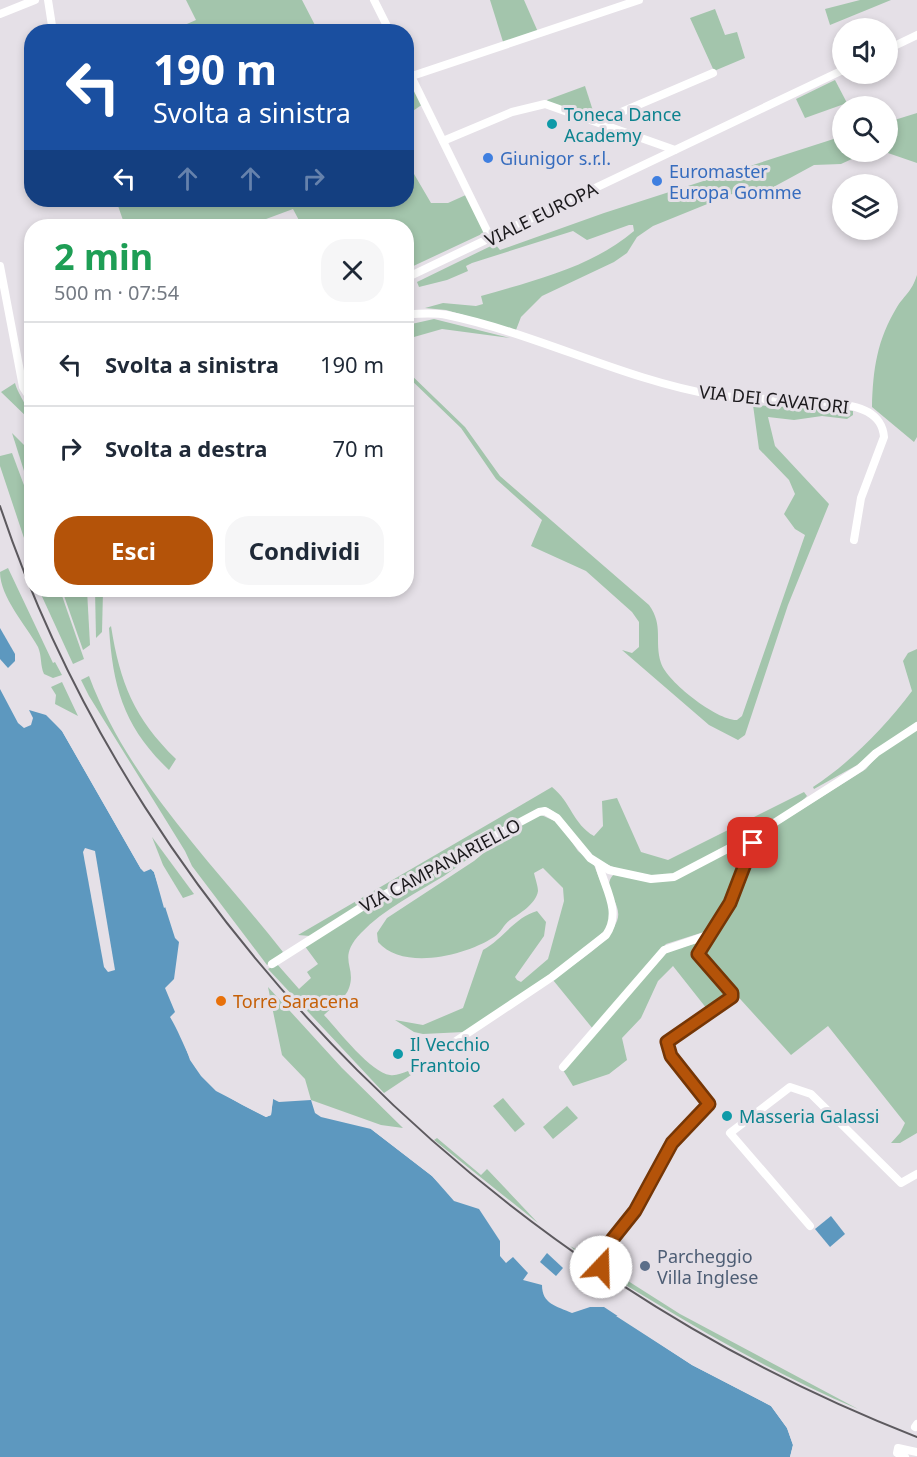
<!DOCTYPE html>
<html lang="it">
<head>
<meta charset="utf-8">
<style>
  :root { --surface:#fff; --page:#f6f6f7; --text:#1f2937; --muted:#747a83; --line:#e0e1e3; --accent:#b45309 }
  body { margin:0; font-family:"Noto Sans",sans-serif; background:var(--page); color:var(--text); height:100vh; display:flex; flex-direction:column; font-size:22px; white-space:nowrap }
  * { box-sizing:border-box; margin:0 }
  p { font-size:20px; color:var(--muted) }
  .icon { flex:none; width:33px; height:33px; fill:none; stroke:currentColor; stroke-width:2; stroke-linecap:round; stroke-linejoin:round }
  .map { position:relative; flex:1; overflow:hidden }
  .drawer { position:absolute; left:24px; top:219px; width:390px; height:378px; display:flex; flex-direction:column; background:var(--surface); border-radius:24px; box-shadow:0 3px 9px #0003 }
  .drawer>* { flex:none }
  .hud { position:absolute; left:24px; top:24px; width:390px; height:183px; border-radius:24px; box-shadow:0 3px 9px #0003; background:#1a4fa0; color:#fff; overflow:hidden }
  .tools { position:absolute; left:832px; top:18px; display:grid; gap:12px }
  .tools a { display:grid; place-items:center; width:66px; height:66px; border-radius:50%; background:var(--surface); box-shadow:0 3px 9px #0003; font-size:30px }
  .pin { position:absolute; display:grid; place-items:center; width:51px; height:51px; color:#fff; margin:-26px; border-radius:12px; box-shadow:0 3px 9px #0006 }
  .me { position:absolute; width:66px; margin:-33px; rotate:21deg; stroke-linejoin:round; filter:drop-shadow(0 0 4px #0008) }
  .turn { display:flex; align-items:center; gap:21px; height:126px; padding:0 30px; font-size:27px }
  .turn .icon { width:78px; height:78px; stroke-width:2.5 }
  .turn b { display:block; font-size:42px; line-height:51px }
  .lanes { display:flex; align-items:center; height:57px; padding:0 30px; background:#0003; justify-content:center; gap:30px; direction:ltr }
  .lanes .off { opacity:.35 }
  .round { display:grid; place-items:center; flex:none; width:63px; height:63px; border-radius:24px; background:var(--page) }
  .headline { display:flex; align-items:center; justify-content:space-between; height:102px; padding:0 30px }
  h1 { font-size:36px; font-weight:700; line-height:45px; color:#1e9e55 }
  .primary-button { display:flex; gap:12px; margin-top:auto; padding:12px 30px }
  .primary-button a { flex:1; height:69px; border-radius:24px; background:var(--accent); color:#fff; font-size:24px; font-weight:700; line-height:69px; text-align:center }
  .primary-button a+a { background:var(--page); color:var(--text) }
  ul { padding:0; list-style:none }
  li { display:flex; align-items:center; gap:18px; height:84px; padding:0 30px; border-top:2px solid var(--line) }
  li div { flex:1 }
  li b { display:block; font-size:22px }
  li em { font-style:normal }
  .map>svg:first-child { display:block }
</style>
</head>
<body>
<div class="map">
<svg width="917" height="1457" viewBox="0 0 917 1457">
  <rect width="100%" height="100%" fill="#e5e0e7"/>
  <g fill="#a3c5ac">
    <polygon points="186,0 302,0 318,31 171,31 196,20"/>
    <polygon points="490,0 524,0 538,32 504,45"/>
    <polygon points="860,0 891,0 830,25 825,9"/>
    <polygon points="715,9 725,35 737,32 745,58 714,71 690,18"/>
    <polygon points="406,70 423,104 407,115 406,115"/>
    <polygon points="835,80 847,103 805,118 796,99"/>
    <polygon points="585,86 595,117 548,104 547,100"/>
    <polygon points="917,113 917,163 885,152 888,152 888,122"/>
    <path d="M 843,136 L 843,152 L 867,152 L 841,164 L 814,165 L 759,195 L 732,194 L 653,226 L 637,237 L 627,253 L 614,262 L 542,296 L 521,317 L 516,330 L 446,310 L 425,308 L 443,303 L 476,306 L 483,304 L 481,296 C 533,281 592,267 634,231 L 633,225 L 629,225 L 587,240 L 573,231 L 472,263 L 466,266 L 468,271 L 447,280 L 419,287 L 417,282 L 495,244 L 500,250 L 604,213 Z"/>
    <polygon points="407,162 431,203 448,203 468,194 486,232 407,269 406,226 302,226 293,209 247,226 125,226 116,200 406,200"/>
    <path d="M 917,275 L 917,437 L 914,442 L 872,407 C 873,369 877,340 897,307 C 906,293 911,293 917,275 Z"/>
    <polygon points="434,319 510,338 442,329 407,339 407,325"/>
    <path d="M 406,370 L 465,427 L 500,476 L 649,605 C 664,626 654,641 661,663 C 667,682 718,721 737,720 L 742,716 L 805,535 L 795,529 L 784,514 L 795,494 L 789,480 L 759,449 L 753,405 L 853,411 L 853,415 L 847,419 L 822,416 L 794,420 L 768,417 L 775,446 L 829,504 L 788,605 L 745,735 L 738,740 L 709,725 L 622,650 L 632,653 L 639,647 L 639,622 L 632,612 L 586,571 L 531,546 L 542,520 L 496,479 L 461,428 L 407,376 Z"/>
    <path d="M 15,383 C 18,395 32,412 31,421 L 1,392 Z"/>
    <polygon points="12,433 31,452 31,493"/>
    <polygon points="12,453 31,504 31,559 0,466 0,456"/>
    <path d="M 8,568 L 53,663 L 55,662 L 62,675 L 53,678 L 44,674 C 40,665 42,656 38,647 C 26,625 0,597 0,572 Z"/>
    <polygon points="39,590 60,590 84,659 73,664"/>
    <polygon points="62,590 87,590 90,645 83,650"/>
    <polygon points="95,590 103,591 102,632 96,638"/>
    <path d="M 111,626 C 120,683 134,718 176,759 L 169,770 C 124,727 113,688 109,628 Z"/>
    <path d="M 917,649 L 917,723 L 859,764 L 814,789 L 813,787 C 851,762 884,728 912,691 L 903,661 L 908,653 Z"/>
    <path d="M 89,676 C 129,783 214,864 283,952 L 267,965 L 192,866 L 185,851 L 89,696 L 81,680 Z"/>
    <polygon points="62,682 78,716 55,704 56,695 51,687"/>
    <polygon points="917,729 917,1133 900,1143 891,1143 900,1133 905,1123 828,1026 791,1055 702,957 703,947 730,911 752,852 766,832 866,769 879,754"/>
    <path d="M 552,787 C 571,802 573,824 594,836 L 603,826 L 602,801 L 617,798 L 641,852 L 668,860 L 804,792 L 807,796 C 793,813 690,872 667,875 C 646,879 619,871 600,861 C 578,849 570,817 545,807 L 310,936 L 298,935 Z"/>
    <path d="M 539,814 L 559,823 L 578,851 L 594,865 L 609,903 L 610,926 L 571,960 L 464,1032 L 423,1034 L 414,1032 L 395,1020 L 423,1025 L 463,1008 L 483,950 C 503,939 515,917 537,911 L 546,922 L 544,936 L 515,977 L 517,980 L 521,982 L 548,959 L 564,901 L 563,888 L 543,868 L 534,873 C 535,878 538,886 538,891 C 536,904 519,914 510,920 C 503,925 501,933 494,937 C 465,956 403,971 378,942 L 377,933 L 387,918 L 474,861 L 508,833 Z"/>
    <path d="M 500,835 C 481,849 463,863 444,876 C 416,893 384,909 361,933 C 336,959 357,966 349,988 C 346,998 332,1007 324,1015 C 337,1029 371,1073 390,1075 C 396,1076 402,1073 408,1071 L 411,1075 L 384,1093 L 268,969 L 277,964 L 299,989 L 311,978 L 307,972 L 318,964 L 304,945 L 338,923 Z"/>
    <polygon points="152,837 194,894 183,898 163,865"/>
    <path d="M 744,846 L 746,851 L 724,910 L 710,930 L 666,944 L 593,1029 L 553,980 C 574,963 607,946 617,921 C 624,903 599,889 614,874 L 655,881 Z"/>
    <polygon points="701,942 690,954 727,992 725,997 707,1009 673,966 658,981 641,1018 622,1038 627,1060 609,1074 573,1086 563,1070 668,951"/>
    <polygon points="268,987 342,1068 403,1128 381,1125 311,1100 305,1079 282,1055"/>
    <polygon points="503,1098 525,1124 515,1132 493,1106"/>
    <polygon points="567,1106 578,1118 553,1139 543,1127"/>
    <polygon points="437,1138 481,1175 487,1169 538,1223 434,1140"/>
    <path d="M 570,1246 L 598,1261 L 597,1265 L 604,1269 L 606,1267 L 680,1314 L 858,1409 C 787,1379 720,1342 654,1302 C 626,1285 595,1268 570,1246 Z"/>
  </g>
  <g fill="#5d98bf">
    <polygon points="0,628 15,654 15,661 8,668 0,659"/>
    <path d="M 0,689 L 18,723 L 24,728 L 31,725 L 33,718 L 29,710 L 46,715 L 62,731 L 141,869 L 151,869 L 154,872 L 175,938 L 179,942 L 174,979 L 165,988 L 175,1012 L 170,1017 C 178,1030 183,1044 190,1058 C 206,1089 237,1102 266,1117 L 271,1115 L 273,1099 L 279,1102 L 311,1100 L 315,1113 L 321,1117 L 371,1129 L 432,1176 L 454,1201 L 479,1209 L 500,1241 L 500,1256 L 506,1263 L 513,1257 L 528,1273 L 523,1280 L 542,1285 C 542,1304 556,1306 572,1313 L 590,1307 L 604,1307 L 692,1365 L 771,1406 L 787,1428 L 793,1445 L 790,1457 L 0,1457 Z"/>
    <polygon points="831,1216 845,1234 830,1247 815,1229"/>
    <polygon points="547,1253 563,1268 556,1276 540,1262"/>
  </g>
  <g fill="#e5e0e7">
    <polygon points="45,712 65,729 143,867 151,866 157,870 167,906 164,908 154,872 151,869 144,872 141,869 62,731"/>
    <polygon points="85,848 95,851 115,970 108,972 104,967 83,852"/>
    <polygon points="183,1032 193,1058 218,1088 266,1113 270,1098 273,1099 271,1115 266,1117 216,1091 201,1076 190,1060 181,1034"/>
    <polygon points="375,1128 434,1174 453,1192 451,1195 432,1176 371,1129"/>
    <polygon points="616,1316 623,1316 693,1363 773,1404 790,1427 796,1445 793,1457 790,1457 793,1445 787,1428 771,1406 692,1365"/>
  </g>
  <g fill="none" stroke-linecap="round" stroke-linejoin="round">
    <g stroke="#fff" stroke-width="8">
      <polyline points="48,0 53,32"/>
      <polyline points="374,0 390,32"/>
      <polyline points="0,14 35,0"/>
      <polyline points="888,49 917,35"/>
      <polyline points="406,66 491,239"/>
      <polyline points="412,76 639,0"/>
      <polyline points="598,122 713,73"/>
      <polyline points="443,141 512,112 545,104 675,150"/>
      <polyline points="0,266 23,387 32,401"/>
      <polyline points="406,278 843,70"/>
      <path d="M 406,314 C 420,314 434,312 447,315 C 538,334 622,379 714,395 C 752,402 837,395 868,412 C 878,418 883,425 884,437 L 861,498 L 854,540"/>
      <polyline points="272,964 365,905 539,812 545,811 557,818 590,858 609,870 651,879 674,877 760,832 860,768 876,753 917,726"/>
      <path d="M 450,1045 L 552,977 L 606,935 C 622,912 605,889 599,865"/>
      <polyline points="563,1067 664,950 708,935"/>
      <polyline points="810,1226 730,1133 790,1087 811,1094 901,1183 917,1174"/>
      <polyline points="601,1267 603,1251 635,1211 672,1143 709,1104 671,1056 667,1042 732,997 732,993 698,954 730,903 748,852 758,835"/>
      <polyline points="915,1427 917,1424"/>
      <polyline points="905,1457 897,1453 898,1448 917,1452"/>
    </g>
    <path stroke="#5d5a5f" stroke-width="2" d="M 0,506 C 141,928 506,1278 917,1437"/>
  </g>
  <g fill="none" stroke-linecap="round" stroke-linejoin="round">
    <g stroke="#753606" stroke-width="15">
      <polyline id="route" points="601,1267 603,1251 635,1211 672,1143 709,1104 671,1056 667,1042 732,997 732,993 698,954 730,903 753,843"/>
    </g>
    <use href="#route" stroke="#b45309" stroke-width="10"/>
  </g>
  <g fill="#0f9aa8" stroke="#e5e0e7" stroke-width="2">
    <circle cx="552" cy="124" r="6"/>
    <circle cx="398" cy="1054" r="6"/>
    <circle cx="727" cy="1116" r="6"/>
  </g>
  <g fill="#3f7fe0" stroke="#e5e0e7" stroke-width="2">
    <circle cx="488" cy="158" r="6"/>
    <circle cx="657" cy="181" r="6"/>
  </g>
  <circle fill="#e8710a" stroke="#e5e0e7" stroke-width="2" cx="221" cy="1001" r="6"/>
  <circle fill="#5c6f8a" stroke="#e5e0e7" stroke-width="2" cx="645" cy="1266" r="6"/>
  <g text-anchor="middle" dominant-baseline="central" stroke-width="6" stroke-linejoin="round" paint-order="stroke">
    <g font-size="18" fill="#0d838f" stroke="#e5e0e7" text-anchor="start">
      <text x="564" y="114">Toneca Dance<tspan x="564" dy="21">Academy</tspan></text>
      <text x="410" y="1044">Il Vecchio<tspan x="410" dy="21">Frantoio</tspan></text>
      <text x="739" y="1116">Masseria Galassi</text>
    </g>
    <g font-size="18" fill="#366cbe" stroke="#e5e0e7" text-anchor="start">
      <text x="500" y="158">Giunigor s.r.l.</text>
      <text x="669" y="171">Euromaster<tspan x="669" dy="21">Europa Gomme</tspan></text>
    </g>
    <g font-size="18" fill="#1b191c" stroke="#e5e0e7">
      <text transform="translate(541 214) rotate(-26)">VIALE EUROPA</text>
      <text transform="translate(774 399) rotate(6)">VIA DEI CAVATORI</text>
      <text transform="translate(440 865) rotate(-28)">VIA CAMPANARIELLO</text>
    </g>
    <g font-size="18" fill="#c56008" stroke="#e5e0e7" text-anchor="start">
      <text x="233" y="1001">Torre Saracena</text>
    </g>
    <g font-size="18" fill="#4e5e75" stroke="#e5e0e7" text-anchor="start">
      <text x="657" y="1256">Parcheggio<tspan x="657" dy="21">Villa Inglese</tspan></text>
    </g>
  </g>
</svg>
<div class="tools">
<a><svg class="icon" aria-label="sound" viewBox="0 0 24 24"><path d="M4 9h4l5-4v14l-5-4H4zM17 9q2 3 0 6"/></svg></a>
<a><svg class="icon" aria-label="search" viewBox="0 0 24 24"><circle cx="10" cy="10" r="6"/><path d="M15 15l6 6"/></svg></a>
<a><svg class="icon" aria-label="layers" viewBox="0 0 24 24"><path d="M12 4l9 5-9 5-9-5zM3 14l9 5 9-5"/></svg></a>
</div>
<div class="pin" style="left:753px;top:843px;background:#d93025"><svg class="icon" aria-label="arrive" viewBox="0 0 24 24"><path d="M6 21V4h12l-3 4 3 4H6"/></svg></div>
<svg class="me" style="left:601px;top:1267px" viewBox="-20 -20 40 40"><circle r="19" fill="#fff"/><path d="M0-13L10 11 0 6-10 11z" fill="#b45309"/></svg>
<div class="hud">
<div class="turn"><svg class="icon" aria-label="left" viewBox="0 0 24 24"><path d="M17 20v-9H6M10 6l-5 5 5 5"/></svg><div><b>190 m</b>Svolta a sinistra</div></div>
<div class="lanes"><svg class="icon" aria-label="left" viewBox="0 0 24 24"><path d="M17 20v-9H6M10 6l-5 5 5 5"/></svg><svg class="icon off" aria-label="ahead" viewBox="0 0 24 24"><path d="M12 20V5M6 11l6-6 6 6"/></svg><svg class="icon off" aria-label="ahead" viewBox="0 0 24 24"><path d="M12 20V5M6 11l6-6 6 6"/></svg><svg class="icon off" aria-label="right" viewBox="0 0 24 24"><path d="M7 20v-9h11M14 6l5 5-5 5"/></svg></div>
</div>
<section class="drawer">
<div class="headline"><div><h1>2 min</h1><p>500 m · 07:54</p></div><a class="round"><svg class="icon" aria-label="close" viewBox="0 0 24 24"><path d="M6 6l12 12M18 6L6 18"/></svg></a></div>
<ul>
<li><svg class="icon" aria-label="left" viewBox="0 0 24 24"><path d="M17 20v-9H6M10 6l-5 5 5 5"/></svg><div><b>Svolta a sinistra</b></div><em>190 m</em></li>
<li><svg class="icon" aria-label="right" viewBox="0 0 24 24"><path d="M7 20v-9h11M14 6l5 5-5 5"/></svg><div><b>Svolta a destra</b></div><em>70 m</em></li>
</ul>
<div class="primary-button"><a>Esci</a><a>Condividi</a></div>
</section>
</div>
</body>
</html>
